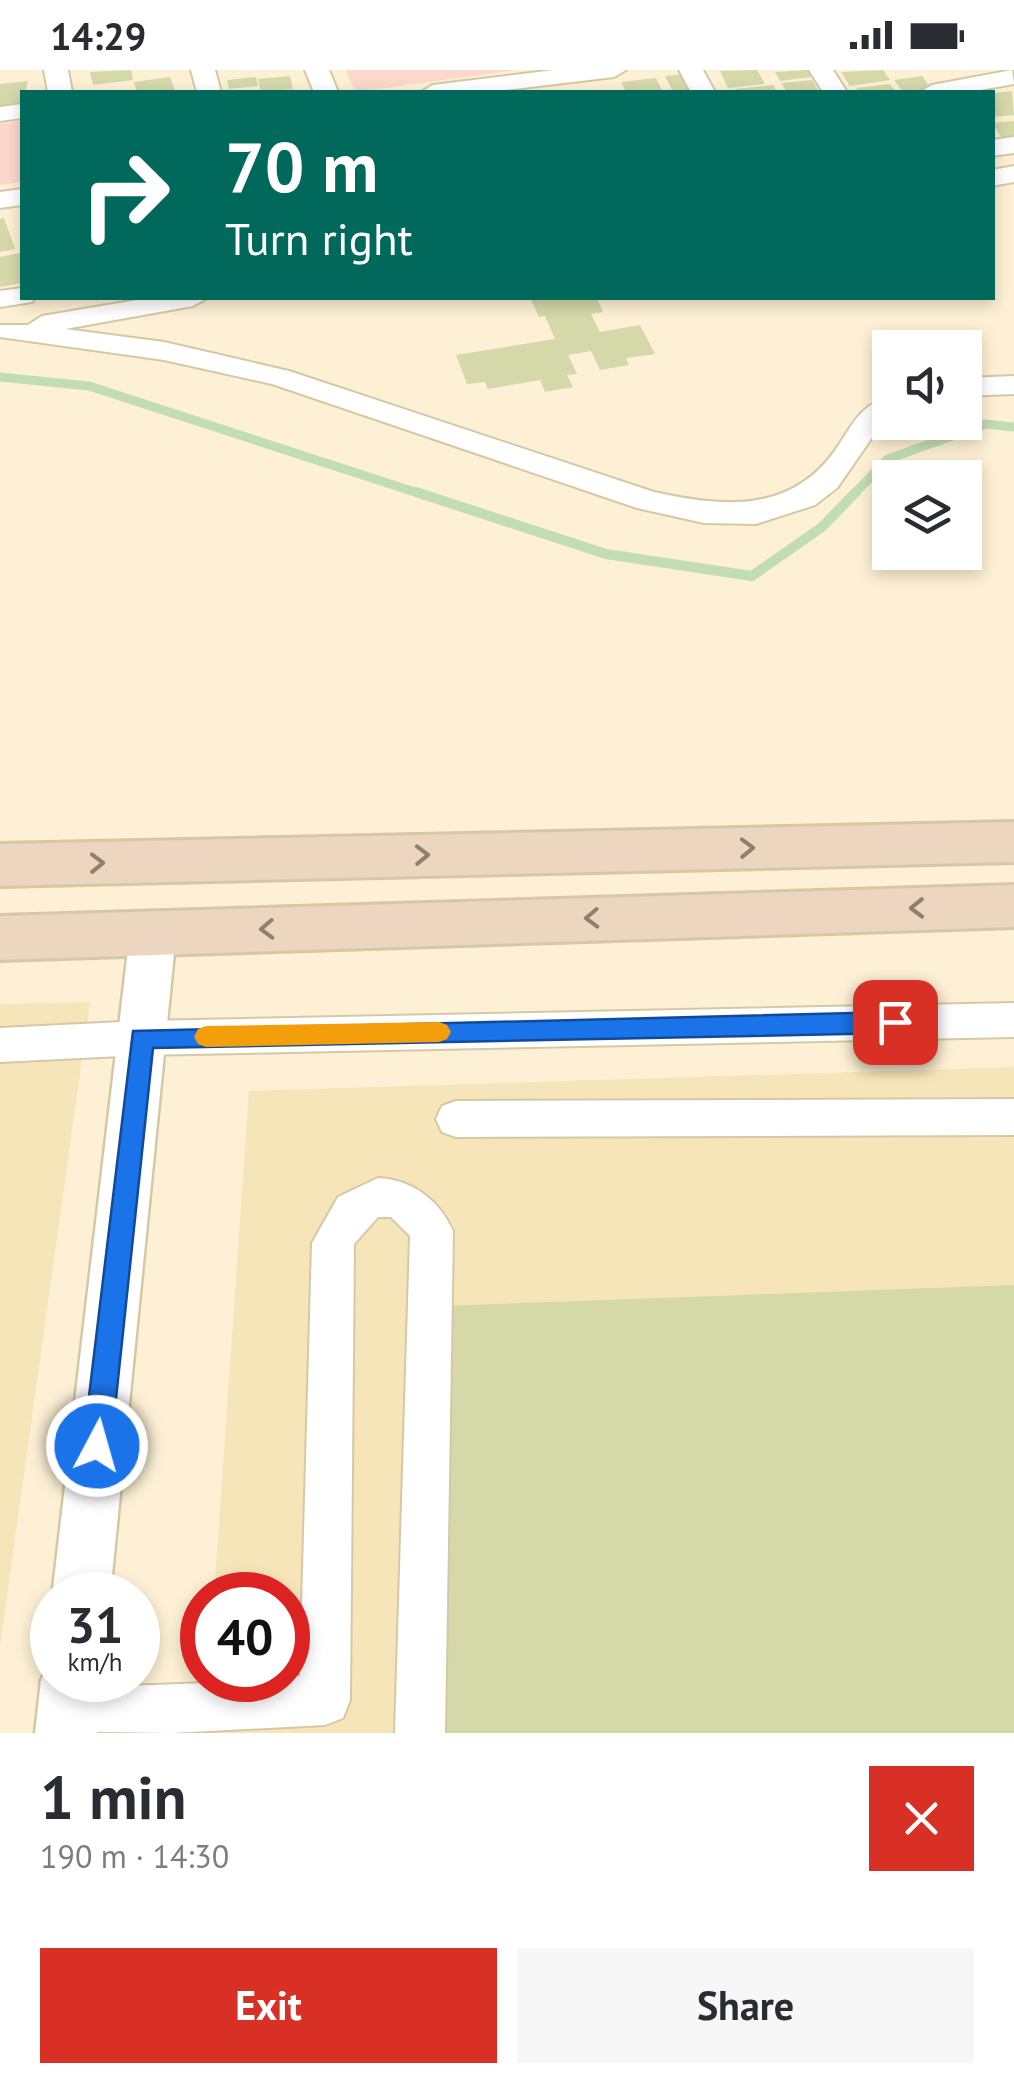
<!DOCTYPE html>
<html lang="en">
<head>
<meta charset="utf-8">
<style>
  :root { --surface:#fff; --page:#f7f7f7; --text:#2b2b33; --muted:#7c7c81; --accent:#d93025 }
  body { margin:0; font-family:"PT Sans",sans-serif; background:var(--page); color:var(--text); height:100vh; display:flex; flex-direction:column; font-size:38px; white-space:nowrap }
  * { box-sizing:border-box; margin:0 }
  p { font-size:32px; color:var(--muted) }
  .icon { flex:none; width:55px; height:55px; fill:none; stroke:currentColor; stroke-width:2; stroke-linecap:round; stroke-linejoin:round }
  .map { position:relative; height:1663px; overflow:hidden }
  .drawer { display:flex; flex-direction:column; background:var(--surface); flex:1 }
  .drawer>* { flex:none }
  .top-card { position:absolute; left:20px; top:20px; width:975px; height:210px; border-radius:0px; box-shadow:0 5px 15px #0003; background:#00695c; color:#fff; overflow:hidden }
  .buttons { position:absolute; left:872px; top:260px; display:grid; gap:20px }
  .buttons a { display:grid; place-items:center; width:110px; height:110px; border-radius:0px; background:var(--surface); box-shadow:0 5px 15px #0003; font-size:50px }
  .speed { position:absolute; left:30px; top:1502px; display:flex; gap:20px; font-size:50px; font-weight:700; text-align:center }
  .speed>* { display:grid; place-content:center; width:130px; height:130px; border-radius:50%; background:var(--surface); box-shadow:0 5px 15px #0003; line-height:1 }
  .speed small { font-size:25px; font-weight:400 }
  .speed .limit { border:15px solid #d22; background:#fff; color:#111 }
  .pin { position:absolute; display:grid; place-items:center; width:85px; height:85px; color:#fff; margin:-42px; border-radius:20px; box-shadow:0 5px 15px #0006 }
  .me { position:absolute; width:110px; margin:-55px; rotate:6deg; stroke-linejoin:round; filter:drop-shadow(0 0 8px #0008) }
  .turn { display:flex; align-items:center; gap:35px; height:210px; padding:0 40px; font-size:45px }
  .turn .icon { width:130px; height:130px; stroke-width:2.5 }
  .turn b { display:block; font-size:70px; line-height:85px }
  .round { display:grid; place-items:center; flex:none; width:105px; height:105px; border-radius:0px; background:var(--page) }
  .headline { display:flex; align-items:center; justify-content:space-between; height:170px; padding:0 40px }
  h1 { font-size:60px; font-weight:700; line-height:75px }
  .button { display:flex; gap:20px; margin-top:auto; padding:20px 40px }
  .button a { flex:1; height:115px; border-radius:0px; background:var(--accent); color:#fff; font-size:40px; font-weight:700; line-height:115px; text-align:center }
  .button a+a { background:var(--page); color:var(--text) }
  .status { display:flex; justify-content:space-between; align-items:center; height:70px; padding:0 50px; background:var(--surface); direction:ltr }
  .status svg { height:28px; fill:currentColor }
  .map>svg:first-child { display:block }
</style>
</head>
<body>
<div class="status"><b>14:29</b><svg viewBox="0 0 49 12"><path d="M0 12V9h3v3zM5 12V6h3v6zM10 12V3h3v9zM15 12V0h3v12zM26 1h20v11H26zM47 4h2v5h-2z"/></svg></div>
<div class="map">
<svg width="1014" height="1663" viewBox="0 0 1014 1663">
  <rect width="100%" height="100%" fill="#fdf0d4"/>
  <g fill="#f7e5ba">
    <polygon points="90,932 0,1576 0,934"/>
    <polygon points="1014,997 1014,1663 205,1663 208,1610 288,1610 288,1525 214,1525 249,1021"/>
  </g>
  <g fill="#fcd7cb">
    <polygon points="346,0 518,0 355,22"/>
    <polygon points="22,51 22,112 0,115 0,54"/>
  </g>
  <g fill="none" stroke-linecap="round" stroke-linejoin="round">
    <g stroke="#c2ddb4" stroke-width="9">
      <polyline points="0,307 89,316 424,425"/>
      <polyline points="853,425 888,389 986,354 1014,357"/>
    </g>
    <polyline stroke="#c2ddb4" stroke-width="10" points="416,422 606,484 752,506 822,457 856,422"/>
  </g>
  <g fill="#d5d8a9">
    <polygon points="131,0 133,10 93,15 90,2"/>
    <polygon points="757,0 765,14 728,18 720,1"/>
    <polygon points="808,0 812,7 780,11 775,2"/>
    <polygon points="883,0 890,10 850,16 841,2"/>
    <polygon points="686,4 695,20 673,22 665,6"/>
    <polygon points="290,6 293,19 261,22 258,9"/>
    <polygon points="922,6 931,19 903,22 894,10"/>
    <polygon points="170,7 175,21 137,22 134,12"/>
    <polygon points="256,7 258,16 229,19 227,10"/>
    <polygon points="656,8 663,22 626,22 621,12"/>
    <polygon points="812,10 819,22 787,22 781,13"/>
    <polygon points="28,11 22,35 0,37 0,14"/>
    <polygon points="890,14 896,22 859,22 856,18"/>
    <polygon points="773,15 777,22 737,22 735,19"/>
    <polygon points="1012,21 1014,45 992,47 992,23"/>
    <polygon points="1014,51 1014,69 1004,71 992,53"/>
    <polygon points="4,148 15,179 0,182 0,149"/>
    <polygon points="20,183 22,213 0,217 0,187"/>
    <polygon points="530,228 597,228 603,242 591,244 600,262 640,255 655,284 626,288 629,295 600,300 591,281 568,285 577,304 567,305 573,317 545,322 540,310 488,319 485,312 467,314 456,285 555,269 545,246 539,247"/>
    <polygon points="1014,1215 1014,1663 447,1663 443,1236"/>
  </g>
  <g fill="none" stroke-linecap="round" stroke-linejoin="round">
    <g stroke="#d7c8a5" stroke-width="4">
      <g id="minor">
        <polygon points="44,0 68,0 72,22 48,22"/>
        <polygon points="191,0 215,0 221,22 197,22"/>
        <polygon points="305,0 329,0 338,22 314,22"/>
        <polygon points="554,0 626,0 614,7 489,22 421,22 433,15"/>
        <polygon points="679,0 703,0 715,22 691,22"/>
        <polygon points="809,0 833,0 847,22 823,22"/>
        <polygon points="1012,0 1014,14 969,22 920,22 932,15"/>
        <polygon points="22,34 22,48 0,51 0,37"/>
        <polygon points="1014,67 1014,83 992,86 992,70"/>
        <polygon points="1014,96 1014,112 992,116 992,100"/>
        <polygon points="22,119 22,135 0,138 0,122"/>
        <polygon points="22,218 22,228 35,228 32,232 0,237 0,221"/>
        <path d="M 149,228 L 207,228 L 193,236 L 65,259 L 164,272 L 289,301 L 654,422 C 723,437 791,444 836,379 C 852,356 860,334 890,327 L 890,349 L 878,359 L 837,418 L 815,435 L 756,454 L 704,453 L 637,438 L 272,314 L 164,290 L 0,267 L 0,255 L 28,255 L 42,246 Z"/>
        <polygon points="1014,306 1014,324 965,326 965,308"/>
        <polygon points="1014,933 1014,967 142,985 0,992 0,958 142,951"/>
        <polygon points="1014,1029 1014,1065 456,1067 442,1062 436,1049 442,1036 456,1031"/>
        <path d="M 378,1108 C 413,1110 439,1130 453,1161 L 445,1663 L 395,1663 L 410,1166 L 391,1147 L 378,1147 L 354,1174 L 350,1630 L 343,1648 L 325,1655 L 171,1663 L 50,1661 L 43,1643 L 50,1625 L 68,1618 L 288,1610 L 288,1607 L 300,1606 L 312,1173 L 338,1127 Z"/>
      </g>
    </g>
    <g stroke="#d7c8a5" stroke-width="5">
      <g id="tertiary">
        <polygon points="153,844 169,850 176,863 110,1525 52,1527 130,863 137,850"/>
        <polygon points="52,1588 52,1610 101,1610 97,1663 35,1663 41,1610"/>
      </g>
    </g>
    <g stroke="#d7c8a5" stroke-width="6">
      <g id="secondary">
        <polygon points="1014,752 1014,792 0,816 0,774"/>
        <polygon points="1014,815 1014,857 0,890 0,846"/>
      </g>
    </g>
    <use href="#minor" fill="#fff" fill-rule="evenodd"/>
    <use href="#tertiary" fill="#fff" fill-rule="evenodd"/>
    <use href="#secondary" fill="#ecd6bf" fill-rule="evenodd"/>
  </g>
  <defs><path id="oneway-chevron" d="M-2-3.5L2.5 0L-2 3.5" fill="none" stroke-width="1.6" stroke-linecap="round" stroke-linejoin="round" transform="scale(2.5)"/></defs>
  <g stroke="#8e816f">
    <use href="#oneway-chevron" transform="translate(747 778) rotate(-1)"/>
    <use href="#oneway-chevron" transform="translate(422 785) rotate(-1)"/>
    <use href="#oneway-chevron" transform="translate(97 793) rotate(-1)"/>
    <use href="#oneway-chevron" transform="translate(917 838) rotate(179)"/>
    <use href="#oneway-chevron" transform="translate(592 848) rotate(178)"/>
    <use href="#oneway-chevron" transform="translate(267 859) rotate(178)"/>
  </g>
  <polygon fill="#1a73e8" stroke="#114b97" stroke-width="2.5" points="895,942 903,945 907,952 903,960 895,963 153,978 111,1376 107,1386 97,1391 87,1386 83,1376 133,961"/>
  <polygon fill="#f59e0b" points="439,952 447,955 451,962 447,969 439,972 206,977 198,974 194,967 198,959 206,956"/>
</svg>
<div class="buttons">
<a><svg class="icon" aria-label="sound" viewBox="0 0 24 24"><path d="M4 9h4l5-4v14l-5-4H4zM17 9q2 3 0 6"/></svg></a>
<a><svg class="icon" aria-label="layers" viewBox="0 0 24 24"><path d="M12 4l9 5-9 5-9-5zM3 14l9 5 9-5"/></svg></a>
</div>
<div class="speed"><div>31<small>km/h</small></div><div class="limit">40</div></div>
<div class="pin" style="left:895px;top:952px;background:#d93025"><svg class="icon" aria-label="arrive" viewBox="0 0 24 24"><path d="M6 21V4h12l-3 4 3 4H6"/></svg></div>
<svg class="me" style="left:97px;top:1376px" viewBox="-20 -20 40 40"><circle r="17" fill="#1a73e8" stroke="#fff" stroke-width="3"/><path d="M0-11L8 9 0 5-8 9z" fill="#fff"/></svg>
<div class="top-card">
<div class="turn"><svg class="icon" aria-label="right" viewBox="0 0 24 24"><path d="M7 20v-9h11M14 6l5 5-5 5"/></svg><div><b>70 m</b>Turn right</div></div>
</div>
</div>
<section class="drawer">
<div class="headline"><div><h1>1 min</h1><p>190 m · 14:30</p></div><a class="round" style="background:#d93025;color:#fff"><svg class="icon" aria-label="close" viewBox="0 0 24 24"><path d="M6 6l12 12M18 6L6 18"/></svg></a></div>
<div class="button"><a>Exit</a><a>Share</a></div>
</section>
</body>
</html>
